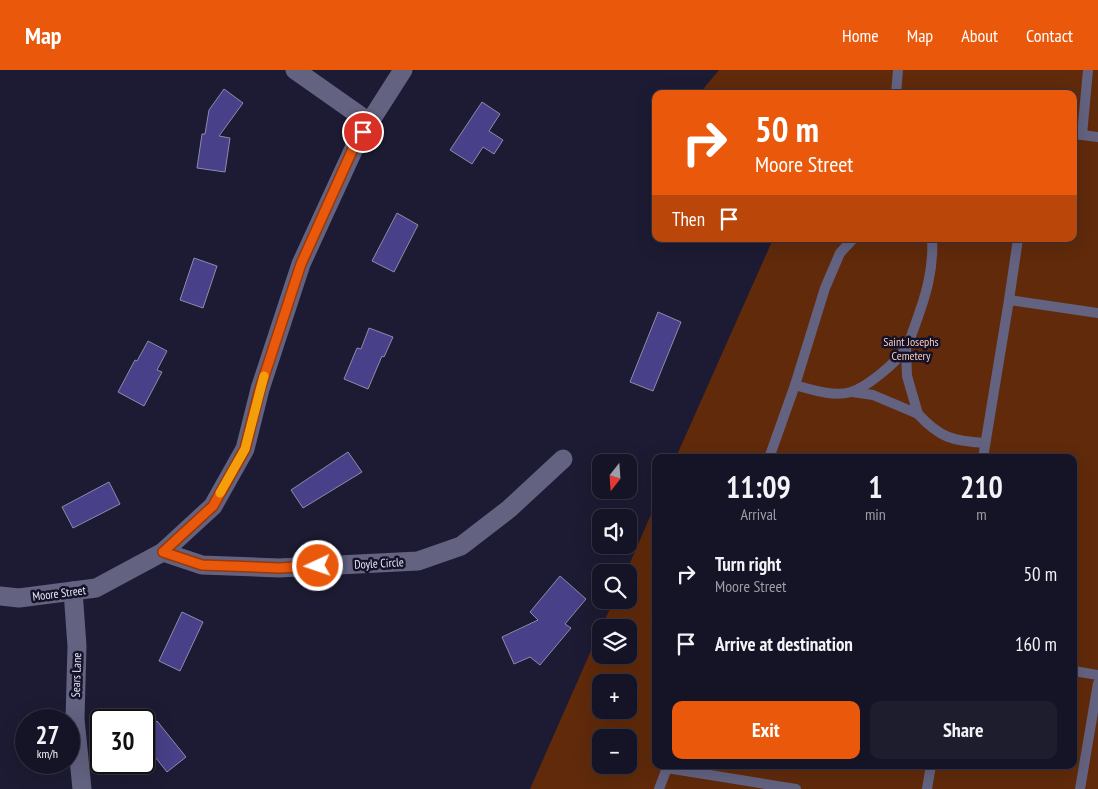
<!DOCTYPE html>
<html lang="en">
<head>
<meta charset="utf-8">
<style>
  :root { --surface:#151426; --page:#1e1d2e; --text:#f1f3f6; --muted:#9d9ea7; --line:#343343; --accent:#ea580c }
  body { margin:0; font-family:"PT Sans Narrow",sans-serif; background:var(--page); color:var(--text); height:100vh; display:flex; flex-direction:column; font-size:19px; white-space:nowrap }
  * { box-sizing:border-box; margin:0 }
  p { font-size:16px; color:var(--muted) }
  .icon { flex:none; width:28px; height:28px; fill:none; stroke:currentColor; stroke-width:2; stroke-linecap:round; stroke-linejoin:round }
  .map { position:relative; flex:1; overflow:hidden }
  .details { position:absolute; left:652px; top:384px; width:425px; height:315px; display:flex; flex-direction:column; background:var(--surface); border-radius:10px; box-shadow:0 5px 20px #0002,0 0 0 1px var(--line) }
  .details>* { flex:none }
  .top-card { position:absolute; left:652px; top:20px; width:425px; height:152px; border-radius:10px; box-shadow:0 5px 20px #0002,0 0 0 1px var(--line); background:#ea580c; color:#fff; overflow:hidden }
  .needle { width:32px; rotate:197deg }
  .tools { position:absolute; left:592px; top:384px; display:grid; gap:10px }
  .tools a { display:grid; place-items:center; width:45px; height:45px; border-radius:10px; background:var(--surface); box-shadow:0 5px 20px #0002,0 0 0 1px var(--line); font-size:25px }
  .speed { position:absolute; left:15px; top:639px; display:flex; gap:10px; font-size:25px; font-weight:700; text-align:center }
  .speed>* { display:grid; place-content:center; width:65px; height:65px; border-radius:50%; background:var(--surface); box-shadow:0 5px 20px #0002,0 0 0 1px var(--line); line-height:1 }
  .speed small { font-size:12px; font-weight:400 }
  .speed .limit { border:2px solid #111; border-radius:8px; background:#fff; color:#111 }
  .pin { position:absolute; display:grid; place-items:center; width:42px; height:42px; color:#fff; margin:-21px; border:2px solid #fff; border-radius:50%; box-shadow:0 1px 5px #0007 }
  .me { position:absolute; width:55px; margin:-28px; rotate:267deg; stroke-linejoin:round; filter:drop-shadow(0 0 4px #0008) }
  .turn { display:flex; align-items:center; gap:18px; height:105px; padding:0 20px; font-size:22px }
  .turn .icon { width:65px; height:65px; stroke-width:2.5 }
  .turn b { display:block; font-size:35px; line-height:42px }
  .then { display:flex; align-items:center; height:48px; padding:0 20px; background:#0003; gap:10px; font-size:19px }
  .eta { display:flex; justify-content:space-evenly; align-items:center; height:85px; text-align:center }
  .eta b { font-size:30px; font-weight:700; line-height:35px }
  .button { display:flex; gap:10px; margin-top:auto; padding:10px 20px }
  .button a { flex:1; height:58px; border-radius:10px; background:var(--accent); color:#fff; font-size:20px; font-weight:700; line-height:58px; text-align:center }
  .button a+a { background:var(--page); color:var(--text) }
  ul { padding:0; list-style:none }
  li { display:flex; align-items:center; gap:15px; height:70px; padding:0 20px }
  li div { flex:1 }
  li b { display:block; font-size:19px }
  li em { font-style:normal }
  header { display:flex; align-items:center; gap:30px; box-sizing:border-box; height:70px; padding:0 25px; background:var(--accent); color:#fff }
  header strong { font-size:24px }
  nav { display:flex; gap:28px; margin-inline-start:auto; font-size:18px }
  .map>svg:first-child { display:block }
</style>
</head>
<body>
<header>
<strong>Map</strong>
<nav><a>Home</a><a>Map</a><a>About</a><a>Contact</a></nav>
</header>
<div class="map">
<svg width="1098" height="719" viewBox="0 0 1098 719">
  <rect width="100%" height="100%" fill="#1c1b33"/>
  <path fill="#602a0b" fill-rule="evenodd" d="M 719,0 L 1098,0 L 1098,719 L 530,719 L 601,558 L 601,585 L 629,585 L 629,558 L 601,558 L 614,530 L 629,530 L 629,502 L 626,502 L 656,433 L 656,695 L 1074,695 L 1074,388 L 676,387 L 773,169 L 1074,169 L 1074,24 L 699,24 ZM 601,612 L 629,612 L 629,640 L 601,640 ZM 601,668 L 629,668 L 629,695 L 601,695 Z"/>
  <g fill="#484088" stroke="#8c8cab">
    <polygon points="224,19 243,33 219,66 230,68 225,102 197,98 202,64 205,64 209,40"/>
    <polygon points="482,32 500,44 489,61 503,70 494,84 483,77 472,94 450,80"/>
    <polygon points="397,143 418,155 394,202 372,191"/>
    <polygon points="194,188 217,196 203,238 180,230"/>
    <polygon points="658,242 681,252 653,321 630,312"/>
    <polygon points="369,258 393,267 384,287 382,286 368,319 344,309 357,278 361,279"/>
    <polygon points="148,271 167,281 157,300 162,302 144,336 118,322 135,290 137,291"/>
    <polygon points="348,382 362,402 303,438 291,420"/>
    <polygon points="109,412 120,434 73,458 62,437"/>
    <polygon points="560,506 586,529 565,554 571,558 540,595 530,587 514,594 502,567 538,550 530,542"/>
    <polygon points="182,542 203,552 180,601 159,591"/>
    <polygon points="157,651 186,687 167,702 144,673 144,662"/>
  </g>
  <g fill="none" stroke-linecap="round" stroke-linejoin="round">
    <g stroke="#636280" stroke-width="10">
      <polyline points="896,24 898,0"/>
      <polyline points="1074,64 1098,67"/>
      <polyline points="1082,65 1088,0"/>
      <polyline points="1009,230 1018,169"/>
      <path d="M 795,315 C 813,320 833,327 851,322 C 867,317 896,293 905,279 C 910,273 911,265 914,258 C 925,228 934,201 932,169"/>
      <polyline points="852,322 873,325 918,344 907,306 906,279"/>
      <path d="M 918,344 C 940,368 953,371 985,373"/>
      <polyline points="769,388 795,315 825,218 840,183 853,169"/>
      <polyline points="983,388 1009,230 1098,243"/>
      <polyline points="1074,601 1098,605"/>
      <polyline points="659,719 667,698 796,719"/>
      <polyline points="927,719 931,695"/>
      <polyline points="1080,719 1098,613"/>
    </g>
    <g stroke="#636280" stroke-width="19">
      <polyline points="295,0 369,52"/>
      <polyline points="163,482 202,495 279,498 418,491 461,476 509,439 563,389"/>
      <polyline points="73,521 77,576 75,649 82,719"/>
      <polyline points="0,526 19,528 96,518 163,482 213,436 245,379 260,319 301,194 357,72 403,0"/>
    </g>
  </g>
  <g fill="none" stroke-linecap="round" stroke-linejoin="round">
    <g stroke="#983908" stroke-width="12">
      <polyline id="route" points="318,496 279,498 202,495 163,482 213,436 245,379 260,319 301,194 356,72 363,62"/>
    </g>
    <use href="#route" stroke="#ea580c" stroke-width="9"/>
    <polyline stroke="#f59e0b" stroke-width="9" points="220,423 245,379 264,306"/>
  </g>
  <g text-anchor="middle" dominant-baseline="central" stroke-width="5" stroke-linejoin="round" paint-order="stroke">
    <g font-size="12" fill="#faceb8" stroke="#131229">
      <text x="911" y="271">Saint Josephs<tspan x="911" dy="14">Cemetery</tspan></text>
    </g>
    <g font-size="12" fill="#e7e7f8" stroke="#131229">
      <text transform="translate(379 493) rotate(-3)">Doyle Circle</text>
      <text transform="translate(59 523) rotate(-7)">Moore Street</text>
      <text transform="translate(76 605) rotate(-88)">Sears Lane</text>
    </g>
  </g>
</svg>
<div class="tools">
<a><svg class="needle" viewBox="-14 -14 28 28"><path d="M0-13l5 13h-10z" fill="#e53935"/><path d="M0 13l5-13h-10z" fill="#9d9ea7"/></svg></a>
<a><svg class="icon" aria-label="sound" viewBox="0 0 24 24"><path d="M4 9h4l5-4v14l-5-4H4zM17 9q2 3 0 6"/></svg></a>
<a><svg class="icon" aria-label="search" viewBox="0 0 24 24"><circle cx="10" cy="10" r="6"/><path d="M15 15l6 6"/></svg></a>
<a><svg class="icon" aria-label="layers" viewBox="0 0 24 24"><path d="M12 4l9 5-9 5-9-5zM3 14l9 5 9-5"/></svg></a>
<a>+</a>
<a>−</a>
</div>
<div class="speed"><div>27<small>km/h</small></div><div class="limit">30</div></div>
<div class="pin" style="left:363px;top:62px;background:#d93025"><svg class="icon" aria-label="arrive" viewBox="0 0 24 24"><path d="M6 21V4h12l-3 4 3 4H6"/></svg></div>
<svg class="me" style="left:318px;top:496px" viewBox="-20 -20 40 40"><circle r="17" fill="#ea580c" stroke="#fff" stroke-width="3"/><path d="M0-11L8 9 0 5-8 9z" fill="#fff"/></svg>
<div class="top-card">
<div class="turn"><svg class="icon" aria-label="right" viewBox="0 0 24 24"><path d="M7 20v-9h11M14 6l5 5-5 5"/></svg><div><b>50 m</b>Moore Street</div></div>
<div class="then">Then<svg class="icon" aria-label="arrive" viewBox="0 0 24 24"><path d="M6 21V4h12l-3 4 3 4H6"/></svg></div>
</div>
<section class="details">
<div class="eta">
<div><b>11:09</b><p>Arrival</p></div>
<div><b>1</b><p>min</p></div>
<div><b>210</b><p>m</p></div>
</div>
<ul>
<li><svg class="icon" aria-label="right" viewBox="0 0 24 24"><path d="M7 20v-9h11M14 6l5 5-5 5"/></svg><div><b>Turn right</b><p>Moore Street</p></div><em>50 m</em></li>
<li><svg class="icon" aria-label="arrive" viewBox="0 0 24 24"><path d="M6 21V4h12l-3 4 3 4H6"/></svg><div><b>Arrive at destination</b></div><em>160 m</em></li>
</ul>
<div class="button"><a>Exit</a><a>Share</a></div>
</section>
</div>
</body>
</html>
